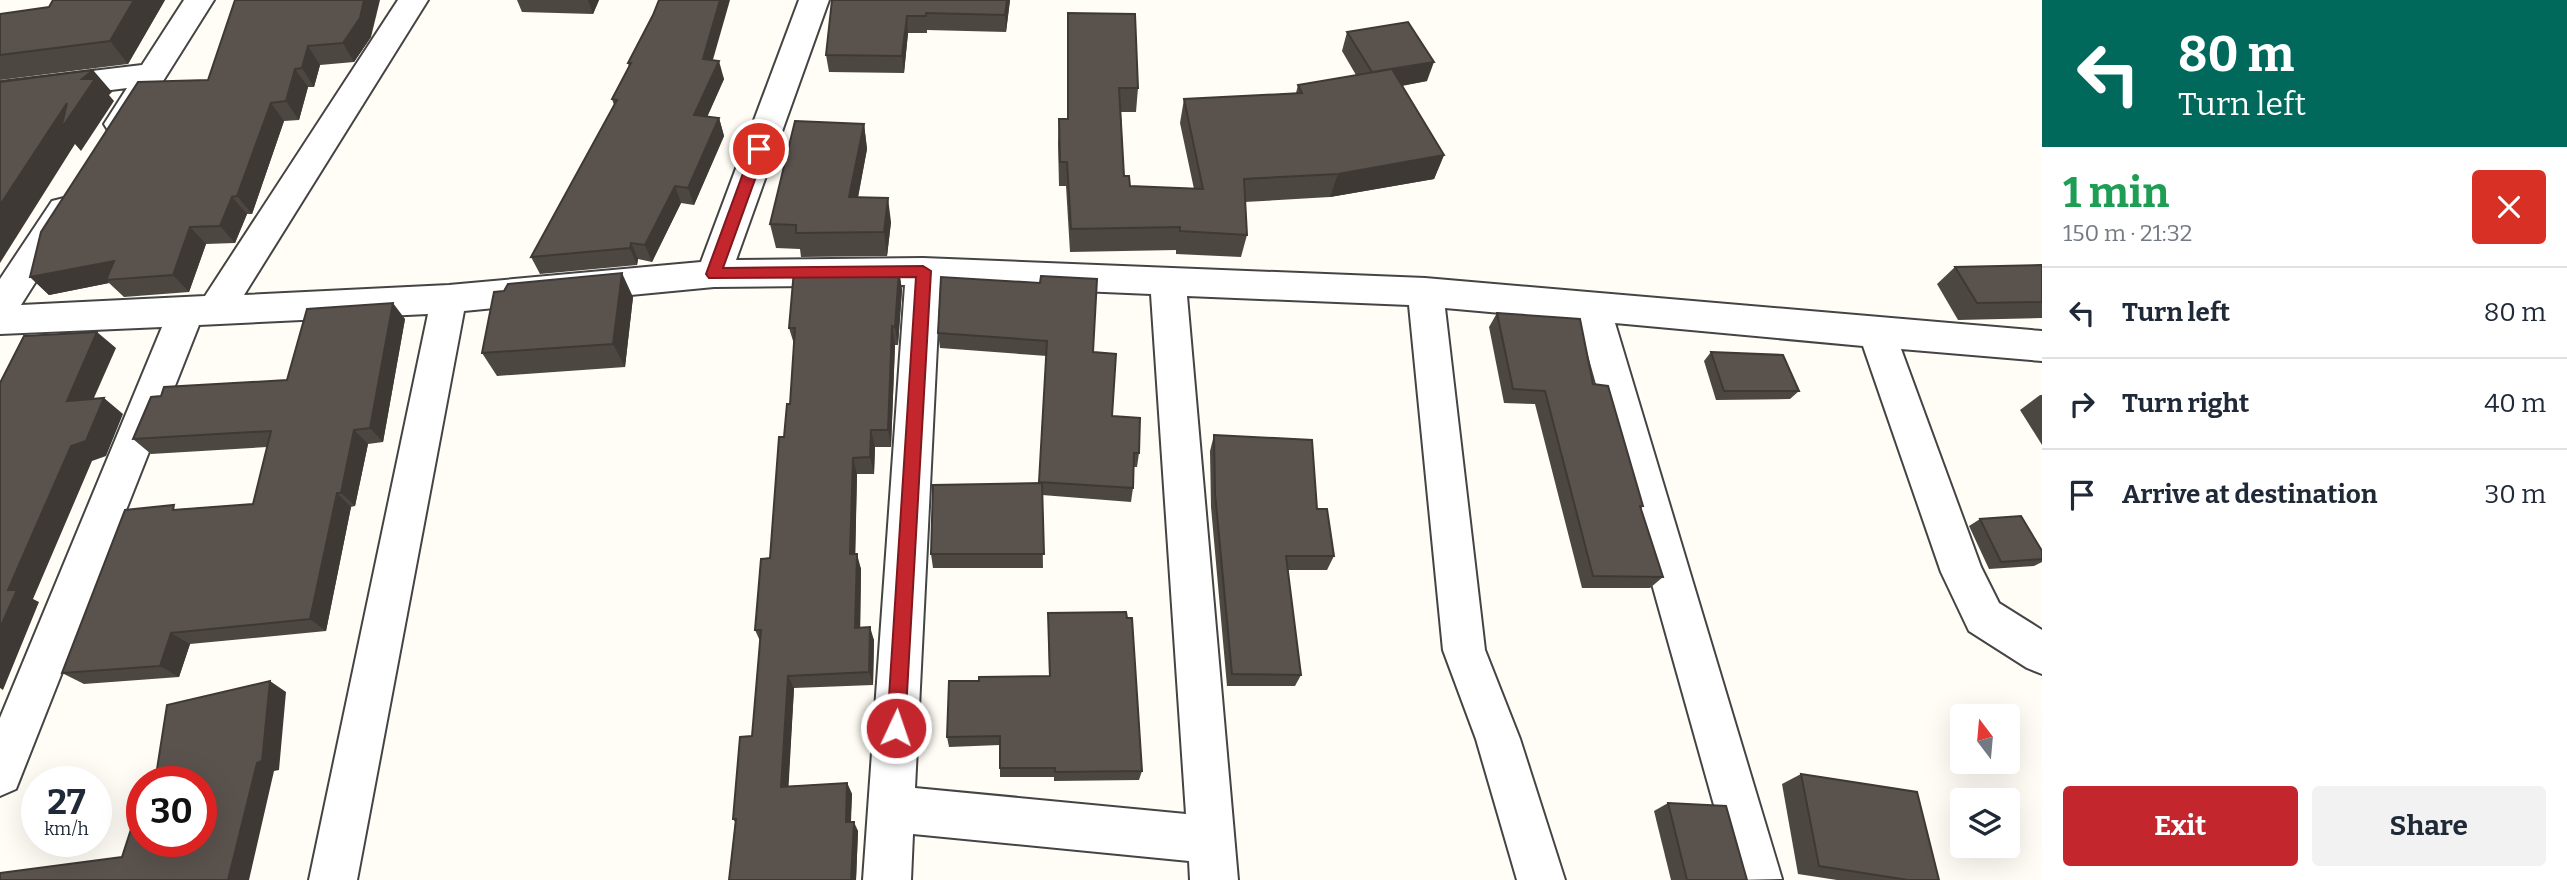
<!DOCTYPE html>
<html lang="en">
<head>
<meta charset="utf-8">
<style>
  :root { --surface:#fff; --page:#f2f2f3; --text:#1f2937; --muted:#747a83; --line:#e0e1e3; --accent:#c4262e }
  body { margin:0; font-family:Bitter,serif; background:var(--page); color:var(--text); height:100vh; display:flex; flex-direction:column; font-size:26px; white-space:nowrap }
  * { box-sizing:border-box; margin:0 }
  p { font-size:23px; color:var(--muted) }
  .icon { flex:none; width:38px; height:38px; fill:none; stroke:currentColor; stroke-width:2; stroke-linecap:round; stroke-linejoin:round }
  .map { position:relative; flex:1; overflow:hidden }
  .drawer { display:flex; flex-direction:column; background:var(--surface); width:525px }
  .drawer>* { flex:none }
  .top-card { background:#00695c; color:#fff; overflow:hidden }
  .needle { width:46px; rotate:344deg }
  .fabs { position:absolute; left:1950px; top:704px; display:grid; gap:14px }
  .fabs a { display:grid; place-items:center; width:70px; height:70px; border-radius:7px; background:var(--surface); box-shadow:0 7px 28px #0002; font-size:35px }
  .speed { position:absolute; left:21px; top:766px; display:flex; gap:14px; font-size:35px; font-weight:700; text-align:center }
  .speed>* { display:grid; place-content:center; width:91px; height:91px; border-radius:50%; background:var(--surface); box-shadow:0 7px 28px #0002; line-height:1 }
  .speed small { font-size:18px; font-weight:400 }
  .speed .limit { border:10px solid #d22; background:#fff; color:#111 }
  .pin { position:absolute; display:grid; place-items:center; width:60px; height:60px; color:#fff; margin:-30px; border:4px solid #fff; border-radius:50%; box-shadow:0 2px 7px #0007 }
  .me { position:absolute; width:77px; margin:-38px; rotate:3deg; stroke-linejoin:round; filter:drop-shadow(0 0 5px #0008) }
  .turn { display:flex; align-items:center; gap:24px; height:147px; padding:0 21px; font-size:32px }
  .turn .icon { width:91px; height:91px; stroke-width:2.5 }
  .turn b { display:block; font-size:49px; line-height:60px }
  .round { display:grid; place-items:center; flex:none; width:74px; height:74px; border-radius:7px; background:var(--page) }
  .overview { display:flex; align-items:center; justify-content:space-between; height:119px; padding:0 21px }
  h1 { font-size:42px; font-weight:700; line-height:52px; color:#1e9e55 }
  .action { display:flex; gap:14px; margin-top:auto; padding:14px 21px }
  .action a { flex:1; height:80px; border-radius:7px; background:var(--accent); color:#fff; font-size:28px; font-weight:700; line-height:80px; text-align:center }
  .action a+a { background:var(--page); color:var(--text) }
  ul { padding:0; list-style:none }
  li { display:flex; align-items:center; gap:21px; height:91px; padding:0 21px; border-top:2px solid var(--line) }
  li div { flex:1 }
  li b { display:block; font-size:26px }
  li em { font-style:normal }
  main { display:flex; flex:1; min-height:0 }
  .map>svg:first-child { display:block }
</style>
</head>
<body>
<main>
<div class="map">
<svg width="2042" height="880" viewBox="0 0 2042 880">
  <rect width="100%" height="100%" fill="#fffdf5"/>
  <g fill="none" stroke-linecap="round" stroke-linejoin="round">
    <g stroke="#444" stroke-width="4">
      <g id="minor">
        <polygon points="184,0 214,0 131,132 120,135 109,132 104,124 127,88 0,104 0,82 142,65"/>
        <path d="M 398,0 L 428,0 L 244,295 L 449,285 L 701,262 L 799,0 L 829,0 L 736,260 L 923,258 L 1425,278 L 2042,331 L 2042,361 L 1901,349 L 1981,567 L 1999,603 L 2042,630 L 2042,674 L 2027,668 L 1969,631 L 1941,572 L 1863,346 L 1615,323 L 1782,879 L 1735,880 L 1578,320 L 1445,308 L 1485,650 L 1520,739 L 1565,880 L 1517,880 L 1476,739 L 1443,650 L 1409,305 L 1187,296 L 1238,880 L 1190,880 L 1189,861 L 913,834 L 911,880 L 863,880 L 905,285 L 714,287 L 464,311 L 357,880 L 309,880 L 428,314 L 199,325 L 16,789 L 0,796 L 0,718 L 162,327 L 0,334 L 0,279 L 52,201 L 64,198 L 76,201 L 81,210 L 21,305 L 205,296 ZM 940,285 L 1151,294 L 1186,814 L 915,788 Z"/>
      </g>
    </g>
    <use href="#minor" fill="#fff" fill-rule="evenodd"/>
  </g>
  <g fill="#4d4742">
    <polygon points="165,0 128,64 0,80 0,14 49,7"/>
    <polygon points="235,0 371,37 354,62 320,65 314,87 308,87 299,120 284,121 252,214 247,214 235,243 206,244 189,292 124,297 109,283 49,295 30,277 208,80"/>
    <polygon points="517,0 599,0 593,14 522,12"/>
    <polygon points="832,0 1010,0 1006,32 927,30 927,33 908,33 904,73 829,72 826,55"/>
    <polygon points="1068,13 1138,88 1136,112 1121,112 1124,176 1130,186 1194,189 1180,123 1184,99 1296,93 1298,85 1356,75 1342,51 1347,32 1427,81 1402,86 1444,155 1434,179 1330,197 1245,202 1247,235 1241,257 1176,254 1176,250 1070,252 1066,186 1059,186 1058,143 1059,119 1067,119"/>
    <polygon points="713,60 724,79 707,117 719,118 724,136 694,205 681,203 652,262 638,259 637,265 540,274 531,257 614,105 612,99 629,67 628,63"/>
    <polygon points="864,124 867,149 858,198 891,222 887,256 801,257 800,249 776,248 770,224"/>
    <polygon points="2042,265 2042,318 1958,320 1937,284 1955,267"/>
    <polygon points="899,271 902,290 898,345 895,345 891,447 875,447 874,474 857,474 855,554 861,569 860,627 874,640 873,685 794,688 788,786 847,783 852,794 851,822 858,831 856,880 729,880 735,822 733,819 752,736 760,641 755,630 770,558 784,437 790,404 794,344 789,328"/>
    <polygon points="941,277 1093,352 1112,416 1139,453 1137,467 1134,467 1133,488 1131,502 1042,495 1043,568 933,568 931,554 1039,483 1047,356 940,348 938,333"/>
    <polygon points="633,297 625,367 497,376 482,353"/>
    <polygon points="1497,313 1593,384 1643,506 1641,509 1663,577 1650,588 1582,588 1535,404 1504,403 1489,327"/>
    <polygon points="405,319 383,442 368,444 355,506 351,507 326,631 190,644 179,677 84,684 62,673 180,509 253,504 267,447 151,454 133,439 161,396 287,380"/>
    <polygon points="1711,352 1799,391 1790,399 1716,400 1704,361"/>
    <polygon points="2040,395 2042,395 2042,445 2020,410"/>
    <polygon points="1214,435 1317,509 1334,556 1327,570 1288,570 1301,675 1295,686 1227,686 1211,507 1210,451"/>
    <polygon points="1980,519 2042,551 2042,562 2034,566 1989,569 1969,526"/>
    <polygon points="1048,613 1142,771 1139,780 1054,781 1054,777 1000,777 1000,745 949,747 947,737 979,681 1049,676"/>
    <polygon points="1801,774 1939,880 1837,880 1798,874 1782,784"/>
    <polygon points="1668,803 1747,880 1671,880 1654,811"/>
  </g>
  <g fill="#3f3936">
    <polygon points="134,0 165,0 128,64 110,41"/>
    <polygon points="364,0 380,0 371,37 354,62 343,43"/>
    <polygon points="588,0 599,0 593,14"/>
    <polygon points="720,0 730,0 708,77 703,59"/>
    <polygon points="1007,0 1010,0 1006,32 1005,15"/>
    <polygon points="907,16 908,33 904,73 902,56"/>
    <polygon points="308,46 320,65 314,87 302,68"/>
    <polygon points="719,61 724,79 700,133 694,115"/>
    <polygon points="1434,62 1427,81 1366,92 1372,73"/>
    <polygon points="295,69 308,87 299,120 286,101"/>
    <polygon points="93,70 112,92 109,95 114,101 81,151 75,144 0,263 0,205 82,79"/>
    <polygon points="271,103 284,121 252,214 237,196"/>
    <polygon points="719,118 724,136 694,205 688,188"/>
    <polygon points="864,124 867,149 853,222 849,197"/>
    <polygon points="1444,155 1434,179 1330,197 1338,174"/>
    <polygon points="675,186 681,203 652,262 645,245"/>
    <polygon points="232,197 247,214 235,243 220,226"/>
    <polygon points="888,198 891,222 887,256 884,232"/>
    <polygon points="190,227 206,244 189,292 173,275"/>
    <polygon points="631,243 638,259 637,265 630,248"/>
    <polygon points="114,261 106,280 109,283 49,295 30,277"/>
    <polygon points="899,271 902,290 898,345 895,327"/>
    <polygon points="622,273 633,297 625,367 613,344"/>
    <polygon points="393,303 405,319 383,442 370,428"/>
    <polygon points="892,326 895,345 891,447 888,430"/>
    <polygon points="97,332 116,348 86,416 67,401"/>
    <polygon points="104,398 123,414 106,456 92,461 33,599 39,602 3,690 0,688 0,628 8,590 71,446"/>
    <polygon points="354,430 368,444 355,506 341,493"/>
    <polygon points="871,430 875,447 874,474 870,457"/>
    <polygon points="853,458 857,474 855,569 850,554"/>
    <polygon points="337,493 351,507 326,631 310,619"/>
    <polygon points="857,554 861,569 860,641 855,628"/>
    <polygon points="870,627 874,640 873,685 869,672"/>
    <polygon points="171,633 190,644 179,677 160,666"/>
    <polygon points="788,676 794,688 788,797 781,787"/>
    <polygon points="270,681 286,692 279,770 274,771 249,880 228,880 257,763"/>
    <polygon points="847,783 852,794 850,831 846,822"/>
    <polygon points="854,822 858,831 856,880 851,880"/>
  </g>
  <g fill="#5a524d" stroke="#3f3936" stroke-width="2">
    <polygon points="53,0 134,0 110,41 0,55 0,14 49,7"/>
    <polygon points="235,0 364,0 360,18 343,43 308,46 302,68 295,69 286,101 271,103 237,196 232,197 220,226 190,227 173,275 106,280 114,261 30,277 41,232 138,82 208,80"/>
    <polygon points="659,0 720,0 703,59 719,61 694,115 719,118 688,188 675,186 645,245 631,243 630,248 531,257 617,100 612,99 631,63 628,63 653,15"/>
    <polygon points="832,0 1007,0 1005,15 926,13 926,16 907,16 902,56 826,55"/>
    <polygon points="1068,13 1135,14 1138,88 1119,88 1124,176 1129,176 1130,186 1203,189 1184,99 1302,93 1298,85 1392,69 1444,155 1338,174 1244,179 1247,235 1180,231 1180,227 1071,229 1067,162 1060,162 1059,119 1068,119"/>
    <polygon points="1408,22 1434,62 1372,72 1347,32"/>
    <polygon points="93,70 82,79 95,79 61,129 67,103 0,205 0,82"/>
    <polygon points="795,121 864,124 849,197 888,198 884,232 796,233 796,225 770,224"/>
    <polygon points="2042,265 2042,302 1977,303 1955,267"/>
    <polygon points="892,269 899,271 895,327 892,326 888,430 871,430 870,457 853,458 850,554 857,554 855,628 870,627 869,672 788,676 781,787 847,783 846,822 854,822 851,880 729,880 736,819 733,819 740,737 752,736 761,630 755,630 761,559 770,558 779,437 784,437 787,404 790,404 795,328 789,328 794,270"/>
    <polygon points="622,273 613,344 482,353 494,292 504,291 508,284"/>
    <polygon points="1041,276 1097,279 1093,352 1116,354 1112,416 1140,418 1139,453 1134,453 1133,488 1039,482 1047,341 938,333 941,277 1040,283"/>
    <polygon points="393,303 370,428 354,430 341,493 337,493 310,619 171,633 160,666 62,673 125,510 174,505 173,510 253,504 271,431 133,439 151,397 161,396 164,387 287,380 307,309"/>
    <polygon points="1497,313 1580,319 1593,384 1608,386 1643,506 1640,506 1663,577 1593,576 1545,391 1513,389"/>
    <polygon points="97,332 67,401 104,398 86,441 71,446 8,590 17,590 0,628 0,383 24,336"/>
    <polygon points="1711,352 1783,355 1799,391 1724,391"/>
    <polygon points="1214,435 1312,440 1317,509 1327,509 1334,556 1286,556 1301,675 1232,674 1215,493"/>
    <polygon points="1042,483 1044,554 931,554 933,485"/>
    <polygon points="2021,516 2042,551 2042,559 2001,562 1980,519"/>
    <polygon points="1126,612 1127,618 1132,618 1142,771 1055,772 1055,768 1000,768 1000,736 947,737 949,681 979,681 979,677 1050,676 1048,613"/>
    <polygon points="270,681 262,761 257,763 228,880 0,880 0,873 122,857 142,795 142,842 201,842 201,782 155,782 167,705"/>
    <polygon points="1801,774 1917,792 1939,880 1908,880 1819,866"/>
    <polygon points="1668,803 1726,806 1747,880 1687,880"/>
  </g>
  <polygon fill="#c4262e" stroke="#7f191e" stroke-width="2" points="759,145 766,149 723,268 923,266 931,271 905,728 903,735 896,737 890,735 887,728 916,277 709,278 706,274 752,149"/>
</svg>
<div class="fabs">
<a><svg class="needle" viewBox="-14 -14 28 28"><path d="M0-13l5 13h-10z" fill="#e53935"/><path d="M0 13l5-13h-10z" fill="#747a83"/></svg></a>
<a><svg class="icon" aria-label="layers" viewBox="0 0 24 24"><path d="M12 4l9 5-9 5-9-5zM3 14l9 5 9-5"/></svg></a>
</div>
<div class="speed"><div>27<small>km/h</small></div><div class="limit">30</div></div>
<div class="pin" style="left:759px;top:149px;background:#d93025"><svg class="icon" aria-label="arrive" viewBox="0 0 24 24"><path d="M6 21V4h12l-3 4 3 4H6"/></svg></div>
<svg class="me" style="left:896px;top:728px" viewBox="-20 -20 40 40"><circle r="17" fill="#c4262e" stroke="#fff" stroke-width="3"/><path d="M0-11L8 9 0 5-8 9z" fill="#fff"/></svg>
</div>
<section class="drawer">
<div class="top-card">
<div class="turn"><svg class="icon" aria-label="left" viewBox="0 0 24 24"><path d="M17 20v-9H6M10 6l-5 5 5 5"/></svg><div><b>80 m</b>Turn left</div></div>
</div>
<div class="overview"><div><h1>1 min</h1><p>150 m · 21:32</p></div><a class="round" style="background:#d93025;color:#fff"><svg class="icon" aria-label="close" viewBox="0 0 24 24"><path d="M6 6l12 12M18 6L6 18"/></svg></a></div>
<ul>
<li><svg class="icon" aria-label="left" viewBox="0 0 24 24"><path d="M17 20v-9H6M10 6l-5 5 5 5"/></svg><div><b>Turn left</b></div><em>80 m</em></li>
<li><svg class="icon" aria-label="right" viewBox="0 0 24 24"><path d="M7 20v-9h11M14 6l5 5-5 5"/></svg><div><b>Turn right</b></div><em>40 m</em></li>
<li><svg class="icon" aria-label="arrive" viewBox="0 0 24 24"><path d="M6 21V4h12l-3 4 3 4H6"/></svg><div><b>Arrive at destination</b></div><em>30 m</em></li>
</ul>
<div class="action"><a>Exit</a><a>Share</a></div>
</section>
</main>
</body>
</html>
